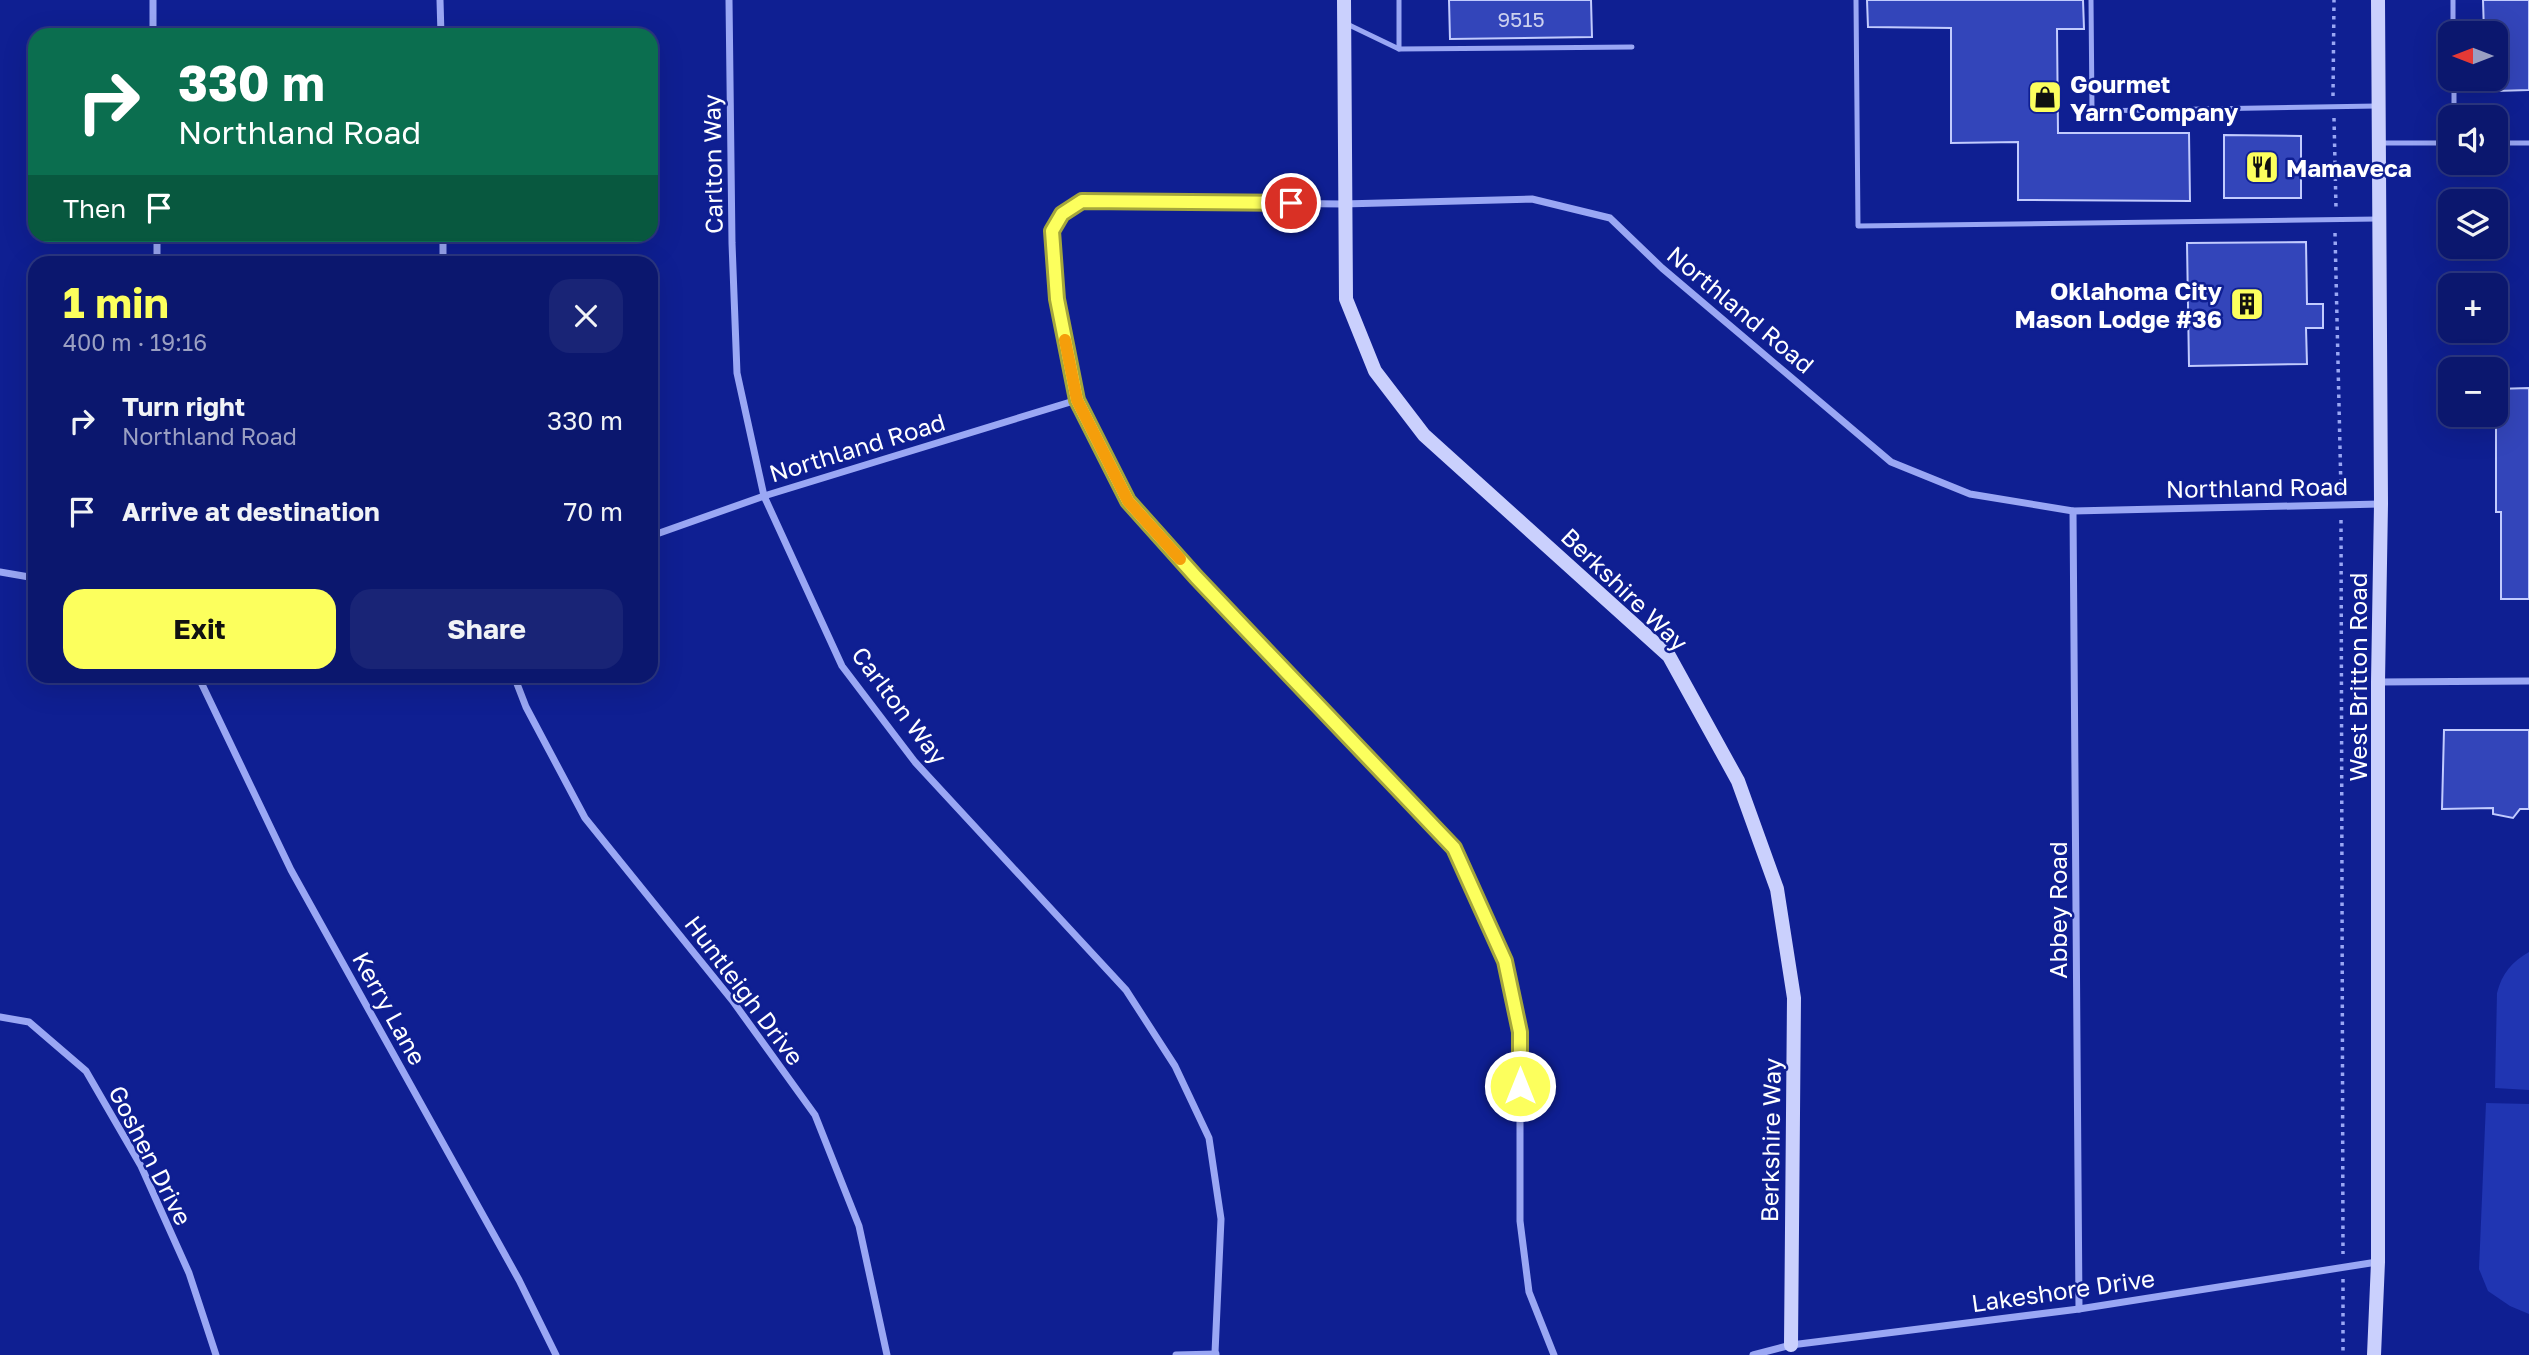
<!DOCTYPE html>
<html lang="en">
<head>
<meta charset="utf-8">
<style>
  :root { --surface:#0b176e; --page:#192476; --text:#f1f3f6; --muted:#9a9fc2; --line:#2b3681; --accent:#fcff5d }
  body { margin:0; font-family:"Golos Text",sans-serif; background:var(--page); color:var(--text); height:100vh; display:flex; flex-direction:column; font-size:26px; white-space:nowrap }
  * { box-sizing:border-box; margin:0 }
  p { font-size:23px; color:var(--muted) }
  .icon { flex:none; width:38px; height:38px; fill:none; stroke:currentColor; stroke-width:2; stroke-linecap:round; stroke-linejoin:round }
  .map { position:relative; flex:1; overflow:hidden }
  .panel { position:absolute; left:28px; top:256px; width:630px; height:427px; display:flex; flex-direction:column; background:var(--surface); border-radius:21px; box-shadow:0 7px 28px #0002,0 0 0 2px var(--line) }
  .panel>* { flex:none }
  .top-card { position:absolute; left:28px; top:28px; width:630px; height:214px; border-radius:21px; box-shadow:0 7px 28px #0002,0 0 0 2px var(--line); background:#0b6e4f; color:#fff; overflow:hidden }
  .needle { width:46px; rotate:270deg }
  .fabs { position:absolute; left:2438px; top:21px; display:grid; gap:14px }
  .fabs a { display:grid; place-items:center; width:70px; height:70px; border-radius:14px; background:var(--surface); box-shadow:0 7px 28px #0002,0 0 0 2px var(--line); font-size:35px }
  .pin { position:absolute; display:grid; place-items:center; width:60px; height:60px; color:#fff; margin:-30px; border:4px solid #fff; border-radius:50%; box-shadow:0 2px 7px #0007 }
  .me { position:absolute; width:77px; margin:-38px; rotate:0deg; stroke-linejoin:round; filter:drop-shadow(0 0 5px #0008) }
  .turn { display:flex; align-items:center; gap:24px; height:147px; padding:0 35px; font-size:32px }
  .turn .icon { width:91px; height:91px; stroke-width:2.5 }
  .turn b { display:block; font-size:49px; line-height:60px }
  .then { display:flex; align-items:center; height:66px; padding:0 35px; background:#0003; gap:14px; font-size:26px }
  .round { display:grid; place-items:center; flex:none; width:74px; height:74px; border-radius:21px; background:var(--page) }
  .head { display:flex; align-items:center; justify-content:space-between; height:119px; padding:0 35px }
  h1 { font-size:42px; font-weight:700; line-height:52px; color:var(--accent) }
  .cta { display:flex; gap:14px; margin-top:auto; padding:14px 35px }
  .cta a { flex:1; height:80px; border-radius:21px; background:var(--accent); color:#111; font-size:28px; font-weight:700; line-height:80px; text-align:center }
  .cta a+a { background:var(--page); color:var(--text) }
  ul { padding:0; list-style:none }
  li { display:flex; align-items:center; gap:21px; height:91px; padding:0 35px }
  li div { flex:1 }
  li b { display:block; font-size:26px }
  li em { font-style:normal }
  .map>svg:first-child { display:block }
</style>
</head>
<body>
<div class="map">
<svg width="2529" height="1355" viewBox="0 0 2529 1355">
  <rect width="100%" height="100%" fill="#0f1f92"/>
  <g fill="#2035b2">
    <path d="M 2529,952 L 2529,1090 L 2495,1088 L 2497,993 C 2502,973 2512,962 2529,952 Z"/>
    <polygon points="2486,1103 2529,1104 2529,1314 2510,1306 2488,1291 2479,1269"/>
  </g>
  <g fill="#3345ba" stroke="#c2cbfe" stroke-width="2">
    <polygon points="1449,0 1591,0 1592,37 1450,39"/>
    <polygon points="1867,0 2083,0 2084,29 2057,29 2058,133 2189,133 2190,201 2018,200 2018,142 1951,143 1951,28 1868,27"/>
    <polygon points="2483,0 2529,0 2529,90 2496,91 2496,33 2484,33"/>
    <polygon points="2224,135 2301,136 2301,198 2224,198"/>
    <polygon points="2306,242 2307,304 2323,304 2323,328 2306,328 2307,364 2189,366 2187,243"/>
    <polygon points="2529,388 2529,599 2501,599 2501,512 2496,512 2496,389"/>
    <polygon points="2444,730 2529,730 2529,809 2520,809 2513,818 2493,814 2493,808 2442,809"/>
  </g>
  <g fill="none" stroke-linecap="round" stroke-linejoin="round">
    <g stroke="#9aa7f4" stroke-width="3.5" stroke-dasharray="3.5 5" stroke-linecap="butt">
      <polyline points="2333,96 2334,0"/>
      <polyline points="2334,118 2336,208"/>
      <polyline points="2335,233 2341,491"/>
      <polyline points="2341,520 2343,1254"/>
      <polyline points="2343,1279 2343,1355"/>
    </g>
    <g stroke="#9aa7f4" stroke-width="5">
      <polyline points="1399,0 1399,49"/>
      <polyline points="1856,0 1858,226 2378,219"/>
      <polyline points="2091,0 2092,111 2377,106"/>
      <polyline points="2453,0 2453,33"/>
      <polyline points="1347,24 1399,49 1632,47"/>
      <polyline points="2454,79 2454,117"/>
      <polyline points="2380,143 2450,143"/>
      <polyline points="2496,143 2529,143"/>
    </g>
    <g stroke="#9aa7f4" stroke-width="7">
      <polyline points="153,0 153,35"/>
      <polyline points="440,0 441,35"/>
      <polyline points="729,0 732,243 737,373 764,496 842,666 915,762 1126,990 1175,1066 1209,1138 1221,1219 1215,1353"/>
      <polyline points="157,234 157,262"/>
      <polyline points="443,234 443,262"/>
      <polyline points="2073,511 2079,1309"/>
      <polyline points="651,536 764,496 1077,400"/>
      <polyline points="0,572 35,578"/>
      <polyline points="198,676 291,870 519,1280 556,1355"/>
      <polyline points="514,676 526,707 585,818 732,1000 815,1115 859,1226 887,1355"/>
      <polyline points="2378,682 2529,681"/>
      <polyline points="0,1017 29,1022 86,1071 141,1166 189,1273 216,1355"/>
      <polyline points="1176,1355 1216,1354"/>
      <polyline points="1554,1355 1529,1292 1520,1221 1520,1032 1505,961 1454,847 1196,577 1128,501 1077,400 1057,299 1052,231 1062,213 1082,201 1343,204 1532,199 1610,218 1662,268 1891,462 1970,494 2073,511 2380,504"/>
      <polyline points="1753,1355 1791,1345 2079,1309 2377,1262"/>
    </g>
    <g stroke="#cad0fd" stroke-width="14">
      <polyline points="1344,0 1346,299 1375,371 1424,435 1669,656 1738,781 1777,889 1794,998 1791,1345"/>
      <polyline points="2374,1355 2378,1262 2378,682 2381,504 2378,0"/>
    </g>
  </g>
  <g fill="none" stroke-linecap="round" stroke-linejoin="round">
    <g stroke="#a4a63c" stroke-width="18">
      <polyline id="route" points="1291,203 1082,201 1062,214 1052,231 1057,299 1077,400 1128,501 1196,577 1454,848 1505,961 1520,1032 1520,1086"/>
    </g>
    <use href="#route" stroke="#fcff5d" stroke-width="12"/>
    <polyline stroke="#f59e0b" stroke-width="12" points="1065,340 1077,400 1128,501 1180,559"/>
  </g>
  <defs>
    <g id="shop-square" transform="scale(1.75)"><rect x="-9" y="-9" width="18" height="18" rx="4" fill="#fcff5d" stroke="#0f1f92"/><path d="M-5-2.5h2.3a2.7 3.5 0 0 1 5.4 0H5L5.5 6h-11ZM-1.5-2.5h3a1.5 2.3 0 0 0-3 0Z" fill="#111"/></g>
    <g id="restaurant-square" transform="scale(1.75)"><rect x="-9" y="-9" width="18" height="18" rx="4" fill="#fcff5d" stroke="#0f1f92"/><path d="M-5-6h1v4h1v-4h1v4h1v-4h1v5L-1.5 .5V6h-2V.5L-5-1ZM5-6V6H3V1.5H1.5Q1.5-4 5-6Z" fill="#111"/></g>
    <g id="building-square" transform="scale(1.75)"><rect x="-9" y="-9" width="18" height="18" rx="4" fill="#fcff5d" stroke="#0f1f92"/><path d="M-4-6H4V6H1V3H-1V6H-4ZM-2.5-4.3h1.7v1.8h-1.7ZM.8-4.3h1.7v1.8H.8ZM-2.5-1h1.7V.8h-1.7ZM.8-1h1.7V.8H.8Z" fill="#111"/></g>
  </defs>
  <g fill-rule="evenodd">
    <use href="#shop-square" x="2045" y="97"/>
    <use href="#restaurant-square" x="2262" y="167"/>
    <use href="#building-square" x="2247" y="304"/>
  </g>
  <g text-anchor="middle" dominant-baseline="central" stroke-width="5" stroke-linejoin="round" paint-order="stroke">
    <g font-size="21" fill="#ccd0ee">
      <text x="1521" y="19">9515</text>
    </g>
    <g font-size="24" font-weight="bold" fill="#fff" stroke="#0f1f92" text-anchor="start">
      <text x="2070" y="83">Gourmet<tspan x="2070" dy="28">Yarn Company</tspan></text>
      <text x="2286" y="167">Mamaveca</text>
      <text x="2222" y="290" text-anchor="end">Oklahoma City<tspan x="2222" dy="28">Mason Lodge #36</tspan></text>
    </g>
    <g font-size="24" fill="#fff" stroke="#0f1f92">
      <text transform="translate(712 164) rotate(-91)">Carlton Way</text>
      <text transform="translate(1741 309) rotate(40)">Northland Road</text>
      <text transform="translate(857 447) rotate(-17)">Northland Road</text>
      <text transform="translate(2257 487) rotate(-1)">Northland Road</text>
      <text transform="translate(1625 589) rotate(44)">Berkshire Way</text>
      <text transform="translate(2357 677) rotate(-90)">West Britton Road</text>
      <text transform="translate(900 705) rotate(53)">Carlton Way</text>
      <text transform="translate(2057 910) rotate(-90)">Abbey Road</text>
      <text transform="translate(745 990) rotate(53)">Huntleigh Drive</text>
      <text transform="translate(390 1008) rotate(61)">Kerry Lane</text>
      <text transform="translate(1770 1140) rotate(-89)">Berkshire Way</text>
      <text transform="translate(151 1155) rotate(63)">Goshen Drive</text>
      <text transform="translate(2063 1290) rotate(-8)">Lakeshore Drive</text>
    </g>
  </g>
</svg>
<div class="fabs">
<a><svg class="needle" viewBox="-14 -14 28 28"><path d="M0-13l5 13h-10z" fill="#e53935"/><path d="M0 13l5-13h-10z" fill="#9a9fc2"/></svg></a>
<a><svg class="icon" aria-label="sound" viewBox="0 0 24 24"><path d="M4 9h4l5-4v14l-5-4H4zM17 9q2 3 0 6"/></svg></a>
<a><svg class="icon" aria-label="layers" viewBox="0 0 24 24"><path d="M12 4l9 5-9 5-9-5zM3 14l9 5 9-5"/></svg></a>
<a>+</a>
<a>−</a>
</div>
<div class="pin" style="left:1291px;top:203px;background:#d93025"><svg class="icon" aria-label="arrive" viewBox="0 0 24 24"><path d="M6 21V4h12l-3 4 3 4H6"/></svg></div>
<svg class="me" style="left:1520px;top:1086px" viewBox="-20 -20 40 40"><circle r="17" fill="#fcff5d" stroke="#fff" stroke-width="3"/><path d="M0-11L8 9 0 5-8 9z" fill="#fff"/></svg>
<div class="top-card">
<div class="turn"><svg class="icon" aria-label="right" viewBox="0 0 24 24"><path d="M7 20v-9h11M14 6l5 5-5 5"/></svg><div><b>330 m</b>Northland Road</div></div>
<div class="then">Then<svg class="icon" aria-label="arrive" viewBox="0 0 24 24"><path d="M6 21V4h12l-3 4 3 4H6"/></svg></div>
</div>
<section class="panel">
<div class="head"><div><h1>1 min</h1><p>400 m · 19:16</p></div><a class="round"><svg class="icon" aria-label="close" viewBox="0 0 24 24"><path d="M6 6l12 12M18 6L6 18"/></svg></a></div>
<ul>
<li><svg class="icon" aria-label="right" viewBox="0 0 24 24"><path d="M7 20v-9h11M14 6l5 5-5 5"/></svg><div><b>Turn right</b><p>Northland Road</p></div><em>330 m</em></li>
<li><svg class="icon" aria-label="arrive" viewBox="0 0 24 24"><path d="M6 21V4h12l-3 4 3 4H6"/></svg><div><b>Arrive at destination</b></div><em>70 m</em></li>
</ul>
<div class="cta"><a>Exit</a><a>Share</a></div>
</section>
</div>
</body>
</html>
